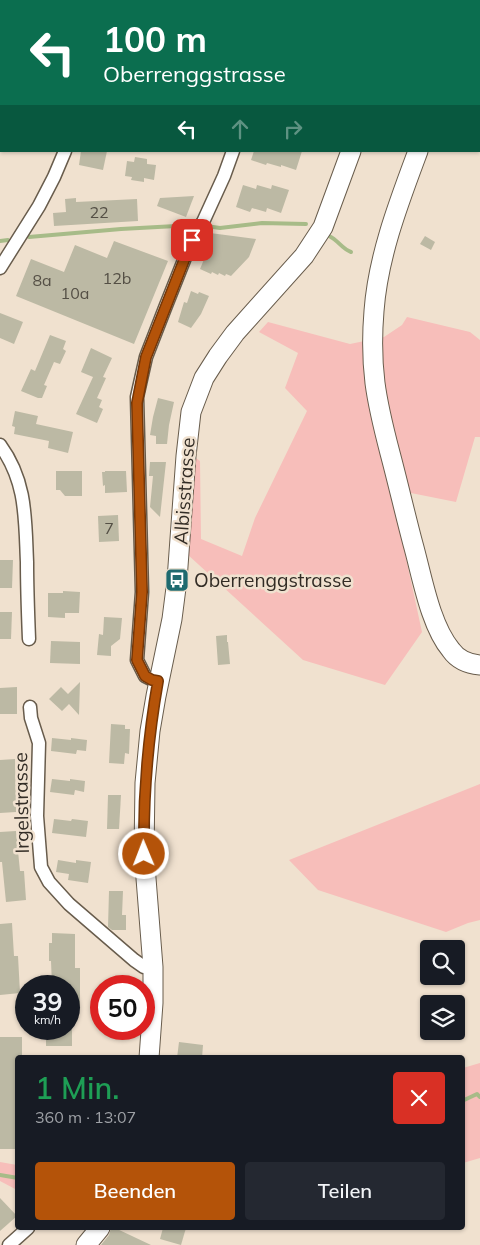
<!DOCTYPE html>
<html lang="de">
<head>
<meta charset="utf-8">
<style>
  :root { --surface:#171b24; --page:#242831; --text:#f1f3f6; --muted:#9ea1a6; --accent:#b45309 }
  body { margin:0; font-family:Mulish,sans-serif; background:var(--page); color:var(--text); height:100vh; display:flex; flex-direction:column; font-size:19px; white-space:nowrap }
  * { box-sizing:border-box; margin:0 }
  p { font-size:16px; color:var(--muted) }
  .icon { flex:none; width:28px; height:28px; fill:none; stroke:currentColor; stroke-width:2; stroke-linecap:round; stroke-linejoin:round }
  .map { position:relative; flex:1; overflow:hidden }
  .drawer { position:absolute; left:15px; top:1055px; width:450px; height:175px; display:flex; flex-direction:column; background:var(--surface); border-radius:5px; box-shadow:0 1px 4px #0004 }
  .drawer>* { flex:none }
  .top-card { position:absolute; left:0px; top:0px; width:480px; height:152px; box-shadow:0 1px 4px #0004; background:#0b6e4f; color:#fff; overflow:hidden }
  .tools { position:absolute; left:420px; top:940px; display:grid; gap:10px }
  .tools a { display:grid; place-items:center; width:45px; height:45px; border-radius:5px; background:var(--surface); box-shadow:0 1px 4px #0004; font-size:25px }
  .speed { position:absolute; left:15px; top:975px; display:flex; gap:10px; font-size:25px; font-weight:700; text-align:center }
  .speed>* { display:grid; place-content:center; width:65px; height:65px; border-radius:50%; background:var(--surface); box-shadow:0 1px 4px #0004; line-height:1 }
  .speed small { font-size:12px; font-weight:400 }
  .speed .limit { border:8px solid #d22; background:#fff; color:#111 }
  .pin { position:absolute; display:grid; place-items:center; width:42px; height:42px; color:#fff; margin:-21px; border-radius:10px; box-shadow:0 2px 8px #0006 }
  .me { position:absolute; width:55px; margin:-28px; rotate:359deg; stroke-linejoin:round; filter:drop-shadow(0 0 4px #0008) }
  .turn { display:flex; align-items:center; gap:18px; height:105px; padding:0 20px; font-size:22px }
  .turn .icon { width:65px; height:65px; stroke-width:2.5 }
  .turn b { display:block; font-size:35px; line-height:42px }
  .lanes { display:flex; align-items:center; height:48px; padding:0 20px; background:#0003; justify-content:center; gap:25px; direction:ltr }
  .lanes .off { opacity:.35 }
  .round { display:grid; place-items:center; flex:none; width:52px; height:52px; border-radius:5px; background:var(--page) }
  .head { display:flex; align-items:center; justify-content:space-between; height:85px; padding:0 20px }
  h1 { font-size:30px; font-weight:600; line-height:38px; color:#1e9e55 }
  .action { display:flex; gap:10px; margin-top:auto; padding:10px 20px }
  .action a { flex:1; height:58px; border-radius:5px; background:var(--accent); color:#fff; font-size:20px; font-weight:600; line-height:58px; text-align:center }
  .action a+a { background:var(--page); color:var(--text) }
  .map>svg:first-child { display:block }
</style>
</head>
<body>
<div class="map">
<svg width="480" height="1245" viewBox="0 0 480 1245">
  <rect width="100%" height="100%" fill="#f0e1cf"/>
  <g fill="#f7beba">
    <polygon points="407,317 470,332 480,340 480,437 475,437 456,502 391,489 422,632 385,685 303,660 187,554 193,456 200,461 201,539 242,556 255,518 307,411 285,388 298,353 259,332 268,322 350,344 384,337 402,325"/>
    <polygon points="480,784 480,920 468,923 446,932 318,890 289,860"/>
    <polygon points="480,1063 480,1158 463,1163 463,1068"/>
    <polygon points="0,1162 17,1165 17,1190 0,1181"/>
  </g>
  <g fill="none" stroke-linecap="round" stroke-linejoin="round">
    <g stroke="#a7bb88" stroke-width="4">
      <polyline points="206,226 220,228 262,223 306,224"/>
      <path d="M 329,236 C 338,240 342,249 351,252"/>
      <polyline points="29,237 121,229 176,226"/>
      <polyline points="0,241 8,240"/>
      <polyline points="462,1101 477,1094 480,1097"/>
      <polyline points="0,1175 18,1178"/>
    </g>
  </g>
  <g fill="#bcb9a4">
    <polygon points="81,151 107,151 103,170 79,165"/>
    <polygon points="254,151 302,151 296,170 281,165 281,167 267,163 266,165 251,160"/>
    <polygon points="135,157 147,159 147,164 156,165 154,180 144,178 144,182 131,180 132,177 125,176 127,161 134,162"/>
    <polygon points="243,185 256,189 257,185 271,189 272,185 289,190 281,213 267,208 266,212 252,208 250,212 236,207"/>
    <polygon points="194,196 186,217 157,206 160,198"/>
    <polygon points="76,198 76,202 137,199 138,221 54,226 53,213 66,212 65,199"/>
    <polygon points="210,233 256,239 249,257 231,276 226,274 225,276 219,273 218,275 212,272 211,274 200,269 205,257 202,256"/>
    <polygon points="425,236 435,242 431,250 420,244"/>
    <polygon points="114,241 168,261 134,344 16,296 31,259 64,272 75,245 107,258"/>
    <polygon points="191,291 198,294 199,292 209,296 201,314 191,328 178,322 184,302 187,303"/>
    <polygon points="0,313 23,322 14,344 0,338"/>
    <polygon points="50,335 66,341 63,349 66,351 60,364 54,362 44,385 47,386 42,398 38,398 21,391 31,369 35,371"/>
    <polygon points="91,348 112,358 103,377 106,378 97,398 102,400 99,407 103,409 97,423 76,414 93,377 81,372"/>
    <polygon points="158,398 174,402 169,425 167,444 156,444 156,436 150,435 153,417"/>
    <polygon points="15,411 38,416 36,424 73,432 68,453 48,448 49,441 14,434 15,427 12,426"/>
    <polygon points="150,462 166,462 160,517 150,507 153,476 149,476"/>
    <polygon points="56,471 82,471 82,496 65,496 60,490 56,490"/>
    <polygon points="105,471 126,471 127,492 105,493 105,485 103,486 102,472 105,472"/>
    <polygon points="118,515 119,541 99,542 98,516"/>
    <polygon points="0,560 13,560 12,588 0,588"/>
    <polygon points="63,591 80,592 79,613 65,613 65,618 48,617 48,593 63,593"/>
    <polygon points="0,612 12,612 11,639 0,639"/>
    <polygon points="104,617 122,618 120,639 111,646 111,656 97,655 99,634 103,635"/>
    <polygon points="227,635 227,642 228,642 230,664 218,665 216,636"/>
    <polygon points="51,641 80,642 80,664 50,663"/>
    <polygon points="80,682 79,715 69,704 62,711 49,699 61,687 68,694"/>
    <polygon points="17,687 17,714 0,714 0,688"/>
    <polygon points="111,724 125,725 125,729 130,729 129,754 125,753 124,764 109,763"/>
    <polygon points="52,738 71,740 71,738 87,740 86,751 77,750 76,754 51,751"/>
    <polygon points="15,759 16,812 0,813 0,760"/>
    <polygon points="52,779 70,781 70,779 85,781 84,792 75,790 74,795 50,792"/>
    <polygon points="108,795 121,795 119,829 107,829"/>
    <polygon points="54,819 71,821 72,819 88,821 86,837 52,833"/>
    <polygon points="16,831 20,871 24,871 26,900 6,902 2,862 0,862 0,832"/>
    <polygon points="58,860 76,863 76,860 91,862 88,883 68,880 69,874 56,872"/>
    <polygon points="109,891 123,891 122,915 126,915 126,930 112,930 108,927"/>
    <polygon points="12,923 14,956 18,956 20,993 0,995 0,924"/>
    <polygon points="52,933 75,934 75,968 80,968 80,1009 69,1009 69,986 52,986 51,961 49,961 49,943 52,943"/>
    <rect x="46" y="1029" width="26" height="17"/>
    <polygon points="0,1037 22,1037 22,1058 18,1058 18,1149 0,1149"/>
    <polygon points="179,1042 203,1045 202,1058 177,1058"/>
    <polygon points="0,1198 17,1216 0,1231"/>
    <polygon points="111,1228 115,1228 151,1245 101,1245 109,1235"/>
    <polygon points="163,1228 186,1228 181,1245 160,1239"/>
  </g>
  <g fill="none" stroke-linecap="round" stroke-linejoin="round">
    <g stroke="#685c4c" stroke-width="9">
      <polyline id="service" points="152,1 152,0"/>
    </g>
    <g stroke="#685c4c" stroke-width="15">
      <g id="minor">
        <polyline points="89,1 89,0"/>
        <polyline points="273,1 273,0"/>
        <polyline points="0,268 39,206 54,177 65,151"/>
        <path d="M 0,445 C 27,482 25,519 27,562 C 27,588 28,614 29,639"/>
        <polyline points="158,681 153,680 145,676 137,660 142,592 137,397 146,357 165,308 192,240 203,222 224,176 233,151"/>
        <polyline points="30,707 31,718 39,743 37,816 41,867 49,882 69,904 134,960 144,967 153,967"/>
        <polyline points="9,1245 28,1228"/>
      </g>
    </g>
    <g stroke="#685c4c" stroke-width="21">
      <g id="secondary">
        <path d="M 418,151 C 399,202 378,256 374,311 C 372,335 372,359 375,383 C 378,406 384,430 390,453 C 398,483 405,514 413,544 C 422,576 430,625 451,650 C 458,660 468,664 480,665"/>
        <polyline points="149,1058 153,1003 153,967 144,853 145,783 150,731 156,696 172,619 177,580 186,456 191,412 204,378 218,356 235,333 304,256 323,227 351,151"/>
        <polyline points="86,1245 100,1228"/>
      </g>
    </g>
    <use href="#service" stroke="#fff" stroke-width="6"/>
    <use href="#minor" stroke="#fff" stroke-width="12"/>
    <use href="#secondary" stroke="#fff" stroke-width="19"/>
  </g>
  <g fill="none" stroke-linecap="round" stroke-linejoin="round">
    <g stroke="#753606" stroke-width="12">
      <path id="route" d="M 144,854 C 143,795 148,738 158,681 L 152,680 L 145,676 L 137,660 L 142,592 L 137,403 L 146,357 L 192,240"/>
    </g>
    <use href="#route" stroke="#b45309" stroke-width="9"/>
  </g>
  <defs>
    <g id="bus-square" transform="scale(1.25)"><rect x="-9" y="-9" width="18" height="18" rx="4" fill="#1e6a6f" stroke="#f0e1cf"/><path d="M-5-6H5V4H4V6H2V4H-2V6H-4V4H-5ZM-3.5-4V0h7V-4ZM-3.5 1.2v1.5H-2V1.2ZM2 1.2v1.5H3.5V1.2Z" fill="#fff"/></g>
  </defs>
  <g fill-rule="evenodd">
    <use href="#bus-square" x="177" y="580"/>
  </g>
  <g text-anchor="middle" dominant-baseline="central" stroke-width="5" stroke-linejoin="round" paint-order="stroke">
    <g font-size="16" fill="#544f45">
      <text x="99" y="212">22</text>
      <text x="117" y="278">12b</text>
      <text x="42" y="280">8a</text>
      <text x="75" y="293">10a</text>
      <text x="109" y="528">7</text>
    </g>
    <g font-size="19" fill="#322c25" stroke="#f0e1cf">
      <text transform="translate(184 491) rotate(-86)">Albisstrasse</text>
      <text transform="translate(21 803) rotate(-91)">Irgelstrasse</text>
    </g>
    <g font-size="19" fill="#322c25" stroke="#f0e1cf" text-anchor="start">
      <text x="194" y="580">Oberrenggstrasse</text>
    </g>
  </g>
</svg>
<div class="tools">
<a><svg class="icon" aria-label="search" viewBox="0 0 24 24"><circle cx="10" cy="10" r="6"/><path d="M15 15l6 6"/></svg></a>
<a><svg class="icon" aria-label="layers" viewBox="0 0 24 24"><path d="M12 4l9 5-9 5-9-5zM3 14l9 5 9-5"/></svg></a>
</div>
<div class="speed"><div>39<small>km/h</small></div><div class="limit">50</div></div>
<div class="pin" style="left:192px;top:240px;background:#d93025"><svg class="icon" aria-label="arrive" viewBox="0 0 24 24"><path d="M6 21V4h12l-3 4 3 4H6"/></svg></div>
<svg class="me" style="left:144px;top:854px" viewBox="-20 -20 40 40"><circle r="17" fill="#b45309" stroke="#fff" stroke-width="3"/><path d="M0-11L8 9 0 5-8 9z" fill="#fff"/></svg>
<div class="top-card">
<div class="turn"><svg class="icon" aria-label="left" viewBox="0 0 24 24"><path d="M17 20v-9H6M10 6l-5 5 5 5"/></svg><div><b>100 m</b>Oberrenggstrasse</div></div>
<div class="lanes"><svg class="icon" aria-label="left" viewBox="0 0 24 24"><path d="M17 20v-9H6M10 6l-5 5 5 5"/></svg><svg class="icon off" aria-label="ahead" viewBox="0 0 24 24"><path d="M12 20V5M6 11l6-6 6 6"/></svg><svg class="icon off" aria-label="right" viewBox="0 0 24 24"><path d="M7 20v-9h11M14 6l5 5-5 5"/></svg></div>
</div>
<section class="drawer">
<div class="head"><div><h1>1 Min.</h1><p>360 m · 13:07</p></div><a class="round" style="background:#d93025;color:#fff"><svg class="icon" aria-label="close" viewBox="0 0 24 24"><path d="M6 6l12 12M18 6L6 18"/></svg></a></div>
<div class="action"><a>Beenden</a><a>Teilen</a></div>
</section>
</div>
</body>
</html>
